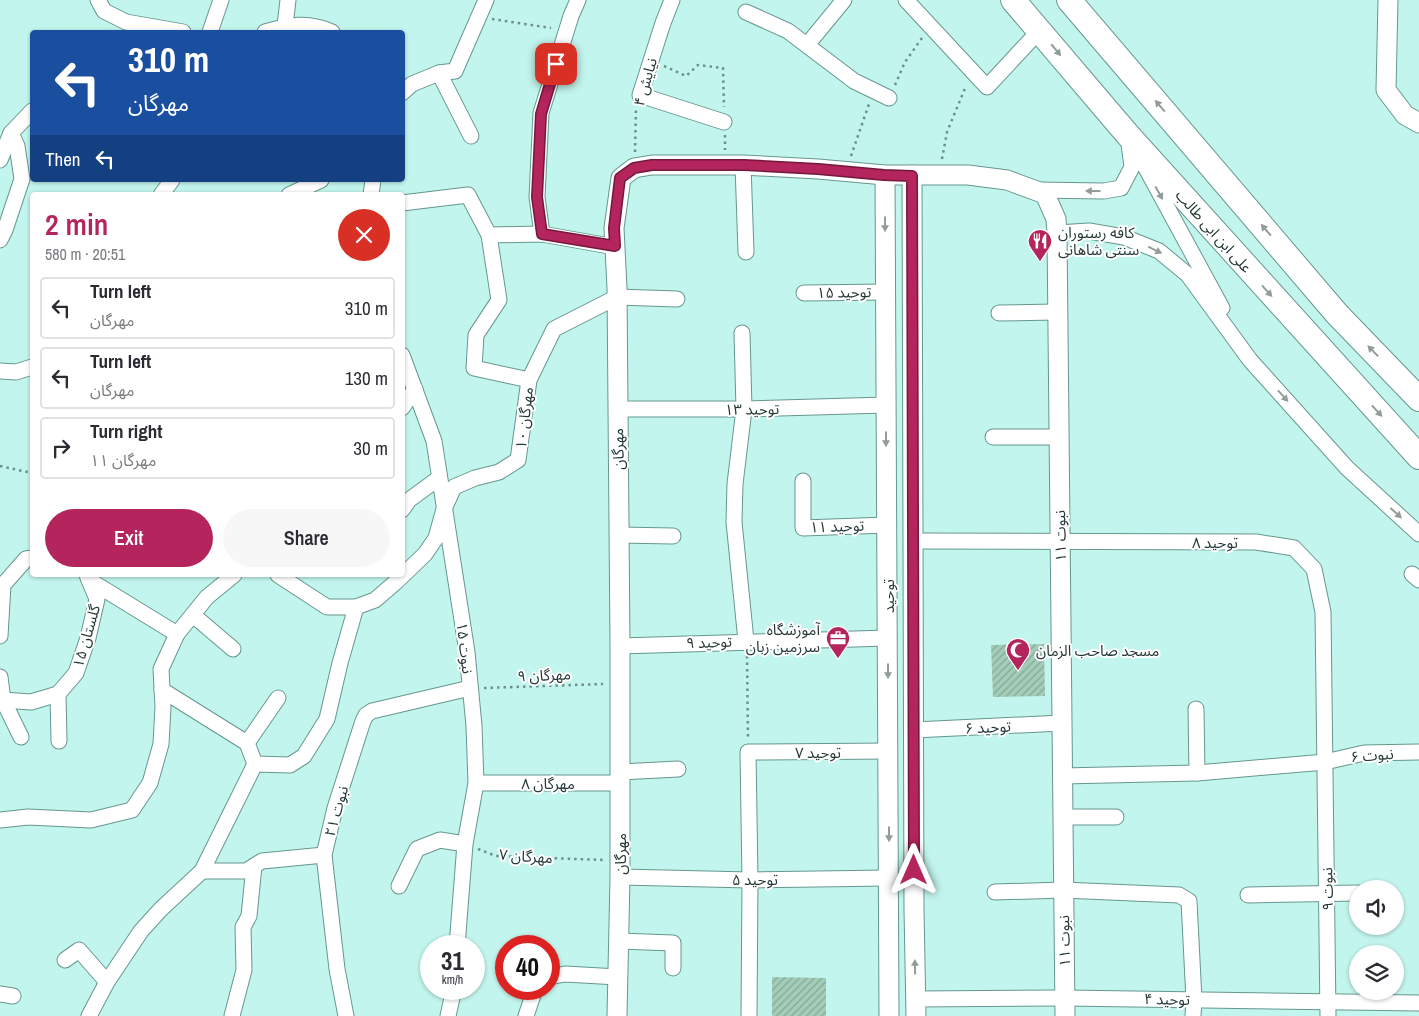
<!DOCTYPE html>
<html lang="en">
<head>
<meta charset="utf-8">
<style>
  :root { --surface:#fff; --page:#f7f7f7; --text:#2b2b33; --muted:#7c7c81; --line:#e1e1e2; --accent:#b3255c }
  body { margin:0; font-family:"Archivo Narrow","Noto Sans Arabic",sans-serif; background:var(--page); color:var(--text); height:100vh; display:flex; flex-direction:column; font-size:19px; white-space:nowrap }
  * { box-sizing:border-box; margin:0 }
  p { font-size:16px; color:var(--muted) }
  .icon { flex:none; width:28px; height:28px; fill:none; stroke:currentColor; stroke-width:2; stroke-linecap:round; stroke-linejoin:round }
  .map { position:relative; flex:1; overflow:hidden }
  .details { position:absolute; left:30px; top:192px; width:375px; height:385px; display:flex; flex-direction:column; background:var(--surface); border-radius:5px; box-shadow:0 1px 4px #0004 }
  .details>* { flex:none }
  .hud { position:absolute; left:30px; top:30px; width:375px; height:152px; border-radius:5px; box-shadow:0 1px 4px #0004; background:#1a4fa0; color:#fff; overflow:hidden }
  .controls { position:absolute; left:1349px; top:880px; display:grid; gap:10px }
  .controls a { display:grid; place-items:center; width:55px; height:55px; border-radius:50%; background:var(--surface); box-shadow:0 1px 4px #0004; font-size:25px }
  .speed { position:absolute; left:420px; top:935px; display:flex; gap:10px; font-size:25px; font-weight:700; text-align:center }
  .speed>* { display:grid; place-content:center; width:65px; height:65px; border-radius:50%; background:var(--surface); box-shadow:0 1px 4px #0004; line-height:1 }
  .speed small { font-size:12px; font-weight:400 }
  .speed .limit { border:8px solid #d22; background:#fff; color:#111 }
  .pin { position:absolute; display:grid; place-items:center; width:42px; height:42px; color:#fff; margin:-21px; border-radius:10px; box-shadow:0 2px 8px #0006 }
  .me { position:absolute; width:55px; margin:-28px; rotate:0deg; stroke-linejoin:round; filter:drop-shadow(0 0 4px #0008) }
  .turn { display:flex; align-items:center; gap:18px; height:105px; padding:0 15px; font-size:22px }
  .turn .icon { width:65px; height:65px; stroke-width:2.5 }
  .turn b { display:block; font-size:35px; line-height:42px }
  .then { display:flex; align-items:center; height:48px; padding:0 15px; background:#0003; gap:10px; font-size:19px }
  .round { display:grid; place-items:center; flex:none; width:52px; height:52px; border-radius:26px; background:var(--page) }
  .head { display:flex; align-items:center; justify-content:space-between; height:85px; padding:0 15px }
  h1 { font-size:30px; font-weight:600; line-height:38px; color:var(--accent) }
  .action { display:flex; gap:10px; margin-top:auto; padding:10px 15px }
  .action a { flex:1; height:58px; border-radius:30px; background:var(--accent); color:#fff; font-size:20px; font-weight:600; line-height:58px; text-align:center }
  .action a+a { background:var(--page); color:var(--text) }
  ul { padding:0; list-style:none }
  li { display:flex; align-items:center; gap:15px; height:62px; margin:0 10px 8px; padding:0 5px; border:2px solid var(--line); border-radius:5px }
  li div { flex:1 }
  li b { display:block; font-size:19px }
  li em { font-style:normal }
  .map>svg:first-child { display:block }
</style>
</head>
<body>
<div class="map">
<svg width="1419" height="1016" viewBox="0 0 1419 1016">
  <defs>
    <pattern id="building-hatch" width="6" height="6" patternUnits="userSpaceOnUse" patternTransform="scale(1.25)"><rect width="6" height="6" fill="#a3cdb8"/><path d="M-1 1l2-2M0 6l6-6M5 7l2-2" fill="none" stroke="#85a796"/></pattern>
  </defs>
  <rect width="100%" height="100%" fill="#c2f5ed"/>
  <g fill="url(#building-hatch)">
    <polygon points="1044,644 1045,696 993,697 991,645"/>
    <polygon points="772,977 826,978 826,1016 772,1016"/>
  </g>
  <g fill="none" stroke-linecap="round" stroke-linejoin="round">
    <g stroke="#66978f" stroke-width="17">
      <g id="minor">
        <polyline points="98,0 104,11 126,22 183,32"/>
        <polyline points="672,0 663,23 640,95 724,122"/>
        <polyline points="906,0 987,87 1039,31"/>
        <polyline points="746,12 788,31 854,81 889,98"/>
        <polyline points="285,26 288,0"/>
        <polyline points="210,32 221,0"/>
        <path d="M 265,32 C 289,25 308,21 332,32"/>
        <polyline points="807,45 844,0"/>
        <polyline points="439,73 471,136"/>
        <polyline points="402,93 412,84 439,73 455,71 486,0"/>
        <polyline points="0,160 11,133"/>
        <polyline points="1142,161 1222,308"/>
        <polyline points="743,165 746,252"/>
        <polyline points="1036,190 1104,191 1121,188 1132,167 1128,136"/>
        <polyline points="161,195 172,180"/>
        <polyline points="289,195 321,180"/>
        <polyline points="371,195 373,180"/>
        <polyline points="402,203 468,195 489,235 542,234 615,247"/>
        <polyline points="1057,233 1089,231 1124,237 1159,251 1188,275 1250,360 1347,468 1419,534"/>
        <polyline points="542,234 537,197 541,113 571,16 578,0"/>
        <polyline points="489,235 499,300 476,335 474,368 529,380"/>
        <polyline points="0,240 5,230 22,179 17,146 11,133 32,111"/>
        <polyline points="804,293 885,292"/>
        <polyline points="999,313 1057,312"/>
        <polyline points="742,333 744,409 735,484 734,522 746,641"/>
        <polyline points="402,355 434,441 467,652 474,726 476,783 465,844 457,946"/>
        <polyline points="0,371 16,372 32,367"/>
        <polyline points="402,408 415,389"/>
        <polyline points="617,409 744,409 886,405"/>
        <polyline points="993,437 1059,437"/>
        <polyline points="803,481 803,528 887,525"/>
        <polyline points="402,510 409,500 439,478"/>
        <polyline points="619,535 673,536"/>
        <polyline points="914,541 1256,542 1294,548 1314,569 1323,612 1328,1016"/>
        <polyline points="1412,574 1419,580"/>
        <polyline points="278,575 327,607 356,607 375,600 397,581 425,554 436,538 444,509 454,487 475,478 499,472 518,460 529,380 554,329 617,297 677,299"/>
        <polyline points="89,580 177,634"/>
        <polyline points="193,615 233,649"/>
        <polyline points="0,636 3,585 26,559 32,558"/>
        <polyline points="620,646 888,638"/>
        <polyline points="0,677 3,700 21,737"/>
        <polyline points="162,690 247,743 255,764"/>
        <polyline points="58,694 59,741"/>
        <polyline points="0,702 3,700 31,702 58,694 76,673 88,638 97,599 87,575"/>
        <polyline points="1196,709 1197,773"/>
        <polyline points="914,730 1062,723"/>
        <polyline points="247,743 278,698"/>
        <polyline points="620,772 678,769"/>
        <polyline points="1062,776 1197,773 1325,762 1364,753 1419,752"/>
        <polyline points="476,783 620,783"/>
        <polyline points="1063,817 1116,817"/>
        <polyline points="0,820 28,817 91,820 132,810 150,783 161,744 163,707 161,669 177,634 207,597 234,575"/>
        <polyline points="202,871 246,871 262,861 324,855"/>
        <polyline points="620,877 750,880 889,878"/>
        <polyline points="399,886 417,849 440,840 465,844"/>
        <polyline points="995,892 1063,890 1179,895 1189,901 1194,1000 1193,1016"/>
        <polyline points="1248,895 1358,893"/>
        <polyline points="619,941 673,943 673,968"/>
        <polyline points="65,960 79,950 107,982"/>
        <polyline points="549,977 565,974 618,977"/>
        <polyline points="0,994 13,996"/>
        <polyline points="916,999 1065,998 1419,1003"/>
        <polyline points="89,1016 107,982 141,931 161,909 202,871 255,764 290,765 304,756 327,719 340,663 356,607"/>
        <polyline points="232,1016 244,970 243,927 249,916 254,866"/>
        <polyline points="346,1016 337,969 324,855 335,808 363,721 366,715 372,711 470,688"/>
        <polyline points="448,1016 454,989"/>
        <polyline points="526,1016 535,989"/>
        <polyline points="749,1016 750,880 748,752 889,751"/>
      </g>
    </g>
    <g stroke="#66978f" stroke-width="21">
      <g id="tertiary">
        <polyline points="1388,0 1386,90 1405,115 1419,123"/>
        <polyline points="885,175 889,1016"/>
        <polyline points="912,175 914,909 916,1016"/>
        <polyline points="617,1016 620,877 620,646 617,288 614,228 621,178 634,168 652,165 743,165 818,169 885,175 968,175 1007,180 1045,194 1056,219 1057,233 1065,1016"/>
      </g>
    </g>
    <g stroke="#66978f" stroke-width="26">
      <g id="primary">
        <polyline points="1013,0 1128,135 1419,457"/>
        <polyline points="1069,0 1337,314 1419,399"/>
      </g>
    </g>
    <g stroke="#6e908b" stroke-width="2.5" stroke-dasharray="2.5 4" stroke-linecap="butt">
      <polyline points="492,19 551,28"/>
      <polyline points="664,66 686,76 698,65 723,68 724,107"/>
      <polyline points="895,85 905,62 922,38"/>
      <polyline points="725,135 725,150"/>
      <polyline points="635,152 636,108"/>
      <polyline points="851,156 869,104"/>
      <polyline points="942,159 947,132 966,86"/>
      <polyline points="0,466 32,473"/>
      <polyline points="747,656 748,738"/>
      <polyline points="484,688 603,684"/>
      <polyline points="478,849 496,856 604,860"/>
    </g>
    <use href="#minor" stroke="#fff" stroke-width="15"/>
    <use href="#tertiary" stroke="#fff" stroke-width="19"/>
    <use href="#primary" stroke="#fff" stroke-width="24"/>
  </g>
  <defs><path id="oneway-solid" d="M-6-.8H1V-3.2L6.5 0L1 3.2V.8H-6Z" transform="scale(1.25)"/></defs>
  <g fill="#929c9a">
    <use href="#oneway-solid" transform="translate(1056 50) rotate(50)"/>
    <use href="#oneway-solid" transform="translate(1160 106) rotate(-131)"/>
    <use href="#oneway-solid" transform="translate(1093 191) rotate(-180)"/>
    <use href="#oneway-solid" transform="translate(1159 193) rotate(61)"/>
    <use href="#oneway-solid" transform="translate(885 224) rotate(90)"/>
    <use href="#oneway-solid" transform="translate(1266 230) rotate(-131)"/>
    <use href="#oneway-solid" transform="translate(1155 250) rotate(26)"/>
    <use href="#oneway-solid" transform="translate(1267 291) rotate(48)"/>
    <use href="#oneway-solid" transform="translate(1373 351) rotate(-134)"/>
    <use href="#oneway-solid" transform="translate(1283 396) rotate(48)"/>
    <use href="#oneway-solid" transform="translate(1377 411) rotate(48)"/>
    <use href="#oneway-solid" transform="translate(886 439) rotate(90)"/>
    <use href="#oneway-solid" transform="translate(1396 513) rotate(42)"/>
    <use href="#oneway-solid" transform="translate(888 671) rotate(90)"/>
    <use href="#oneway-solid" transform="translate(889 834) rotate(90)"/>
    <use href="#oneway-solid" transform="translate(915 967) rotate(-91)"/>
  </g>
  <g fill="none" stroke-linecap="round" stroke-linejoin="round">
    <g stroke="#74183c" stroke-width="12">
      <polyline id="route" points="556,64 541,114 537,197 542,234 615,246 614,228 620,178 634,168 652,165 744,165 818,169 884,175 912,176 914,870"/>
    </g>
    <use href="#route" stroke="#b3255c" stroke-width="9"/>
  </g>
  <defs>
    <g id="restaurant-pin" transform="scale(1.25)"><path d="M0 17L-7.5 6A9.5 9.5 0 1 1 7.5 6Z" fill="#b3255c" stroke="#fff"/><path d="M-5-6h1v4h1v-4h1v4h1v-4h1v5L-1.5 .5V6h-2V.5L-5-1ZM5-6V6H3V1.5H1.5Q1.5-4 5-6Z" fill="#fff"/></g>
    <g id="office-pin" transform="scale(1.25)"><path d="M0 17L-7.5 6A9.5 9.5 0 1 1 7.5 6Z" fill="#b3255c" stroke="#fff"/><path d="M-6-3h4V-5.5h4V-3h4V5H-6ZM-1-4.5V-3h2v-1.5ZM-6 0V1H6V0Z" fill="#fff"/></g>
    <g id="mosque-pin" transform="scale(1.25)"><path d="M0 17L-7.5 6A9.5 9.5 0 1 1 7.5 6Z" fill="#b3255c" stroke="#fff"/><path d="M3.5-4.9A6 6 0 1 0 3.5 4.9A5 5 0 1 1 3.5-4.9Z" fill="#fff"/></g>
  </defs>
  <g fill-rule="evenodd">
    <use href="#restaurant-pin" x="1040" y="241"/>
    <use href="#office-pin" x="838" y="638"/>
    <use href="#mosque-pin" x="1018" y="650"/>
  </g>
  <g text-anchor="middle" dominant-baseline="central" stroke-width="4" stroke-linejoin="round" paint-order="stroke">
    <g font-size="15" fill="#243835" stroke="#fff">
      <text transform="translate(645 82) rotate(-74)">نیایش ۴</text>
      <text transform="translate(1214 231) rotate(48)">علی ابن ابی طالب</text>
      <text transform="translate(844 292) rotate(-1)">توحید ۱۵</text>
      <text transform="translate(752 409) rotate(-1)">توحید ۱۳</text>
      <text transform="translate(524 418) rotate(-83)">مهرگان ۱۰</text>
      <text transform="translate(618 449) rotate(-91)">مهرگان</text>
      <text transform="translate(837 526) rotate(-2)">توحید ۱۱</text>
      <text transform="translate(1060 536) rotate(-91)">نبوت ۱۱</text>
      <text x="1215" y="542">توحید ۸</text>
      <text transform="translate(888 596) rotate(-90)">توحید</text>
      <text transform="translate(86 636) rotate(-74)">گلستان ۱۵</text>
      <text transform="translate(709 642) rotate(-2)">توحید ۹</text>
      <text transform="translate(465 648) rotate(83)">نبوت ۱۵</text>
      <text transform="translate(544 675) rotate(-2)">مهرگان ۹</text>
      <text transform="translate(988 727) rotate(-3)">توحید ۶</text>
      <text x="818" y="752">توحید ۷</text>
      <text transform="translate(1372 755) rotate(-5)">نبوت ۶</text>
      <text x="548" y="783">مهرگان ۸</text>
      <text transform="translate(336 811) rotate(-74)">نبوت ۲۱</text>
      <text transform="translate(620 854) rotate(-90)">مهرگان</text>
      <text transform="translate(526 856) rotate(4)">مهرگان ۷</text>
      <text x="755" y="879">توحید ۵</text>
      <text transform="translate(1327 889) rotate(-91)">نبوت ۹</text>
      <text transform="translate(1064 941) rotate(-91)">نبوت ۱۱</text>
      <text transform="translate(1167 999) rotate(1)">توحید ۴</text>
    </g>
    <g font-size="15" fill="#243835" stroke="#fff" text-anchor="start">
      <text x="1058" y="232">کافه رستوران<tspan x="1058" dy="17">سنتی شاهانی</tspan></text>
      <text x="820" y="629" text-anchor="end">آموزشگاه<tspan x="820" dy="17">سرزمین زبان</tspan></text>
      <text x="1036" y="650">مسجد صاحب الزمان</text>
    </g>
  </g>
</svg>
<div class="controls">
<a><svg class="icon" aria-label="sound" viewBox="0 0 24 24"><path d="M4 9h4l5-4v14l-5-4H4zM17 9q2 3 0 6"/></svg></a>
<a><svg class="icon" aria-label="layers" viewBox="0 0 24 24"><path d="M12 4l9 5-9 5-9-5zM3 14l9 5 9-5"/></svg></a>
</div>
<div class="speed"><div>31<small>km/h</small></div><div class="limit">40</div></div>
<div class="pin" style="left:556px;top:64px;background:#d93025"><svg class="icon" aria-label="arrive" viewBox="0 0 24 24"><path d="M6 21V4h12l-3 4 3 4H6"/></svg></div>
<svg class="me" style="left:914px;top:870px" viewBox="-20 -20 40 40"><path d="M0-17L14 15 0 8-14 15z" fill="#b3255c" stroke="#fff" stroke-width="4"/></svg>
<div class="hud">
<div class="turn"><svg class="icon" aria-label="left" viewBox="0 0 24 24"><path d="M17 20v-9H6M10 6l-5 5 5 5"/></svg><div><b>310 m</b>مهرگان</div></div>
<div class="then">Then<svg class="icon" aria-label="left" viewBox="0 0 24 24"><path d="M17 20v-9H6M10 6l-5 5 5 5"/></svg></div>
</div>
<section class="details">
<div class="head"><div><h1>2 min</h1><p>580 m · 20:51</p></div><a class="round" style="background:#d93025;color:#fff"><svg class="icon" aria-label="close" viewBox="0 0 24 24"><path d="M6 6l12 12M18 6L6 18"/></svg></a></div>
<ul>
<li><svg class="icon" aria-label="left" viewBox="0 0 24 24"><path d="M17 20v-9H6M10 6l-5 5 5 5"/></svg><div><b>Turn left</b><p>مهرگان</p></div><em>310 m</em></li>
<li><svg class="icon" aria-label="left" viewBox="0 0 24 24"><path d="M17 20v-9H6M10 6l-5 5 5 5"/></svg><div><b>Turn left</b><p>مهرگان</p></div><em>130 m</em></li>
<li><svg class="icon" aria-label="right" viewBox="0 0 24 24"><path d="M7 20v-9h11M14 6l5 5-5 5"/></svg><div><b>Turn right</b><p>مهرگان ۱۱</p></div><em>30 m</em></li>
</ul>
<div class="action"><a>Exit</a><a>Share</a></div>
</section>
</div>
</body>
</html>
